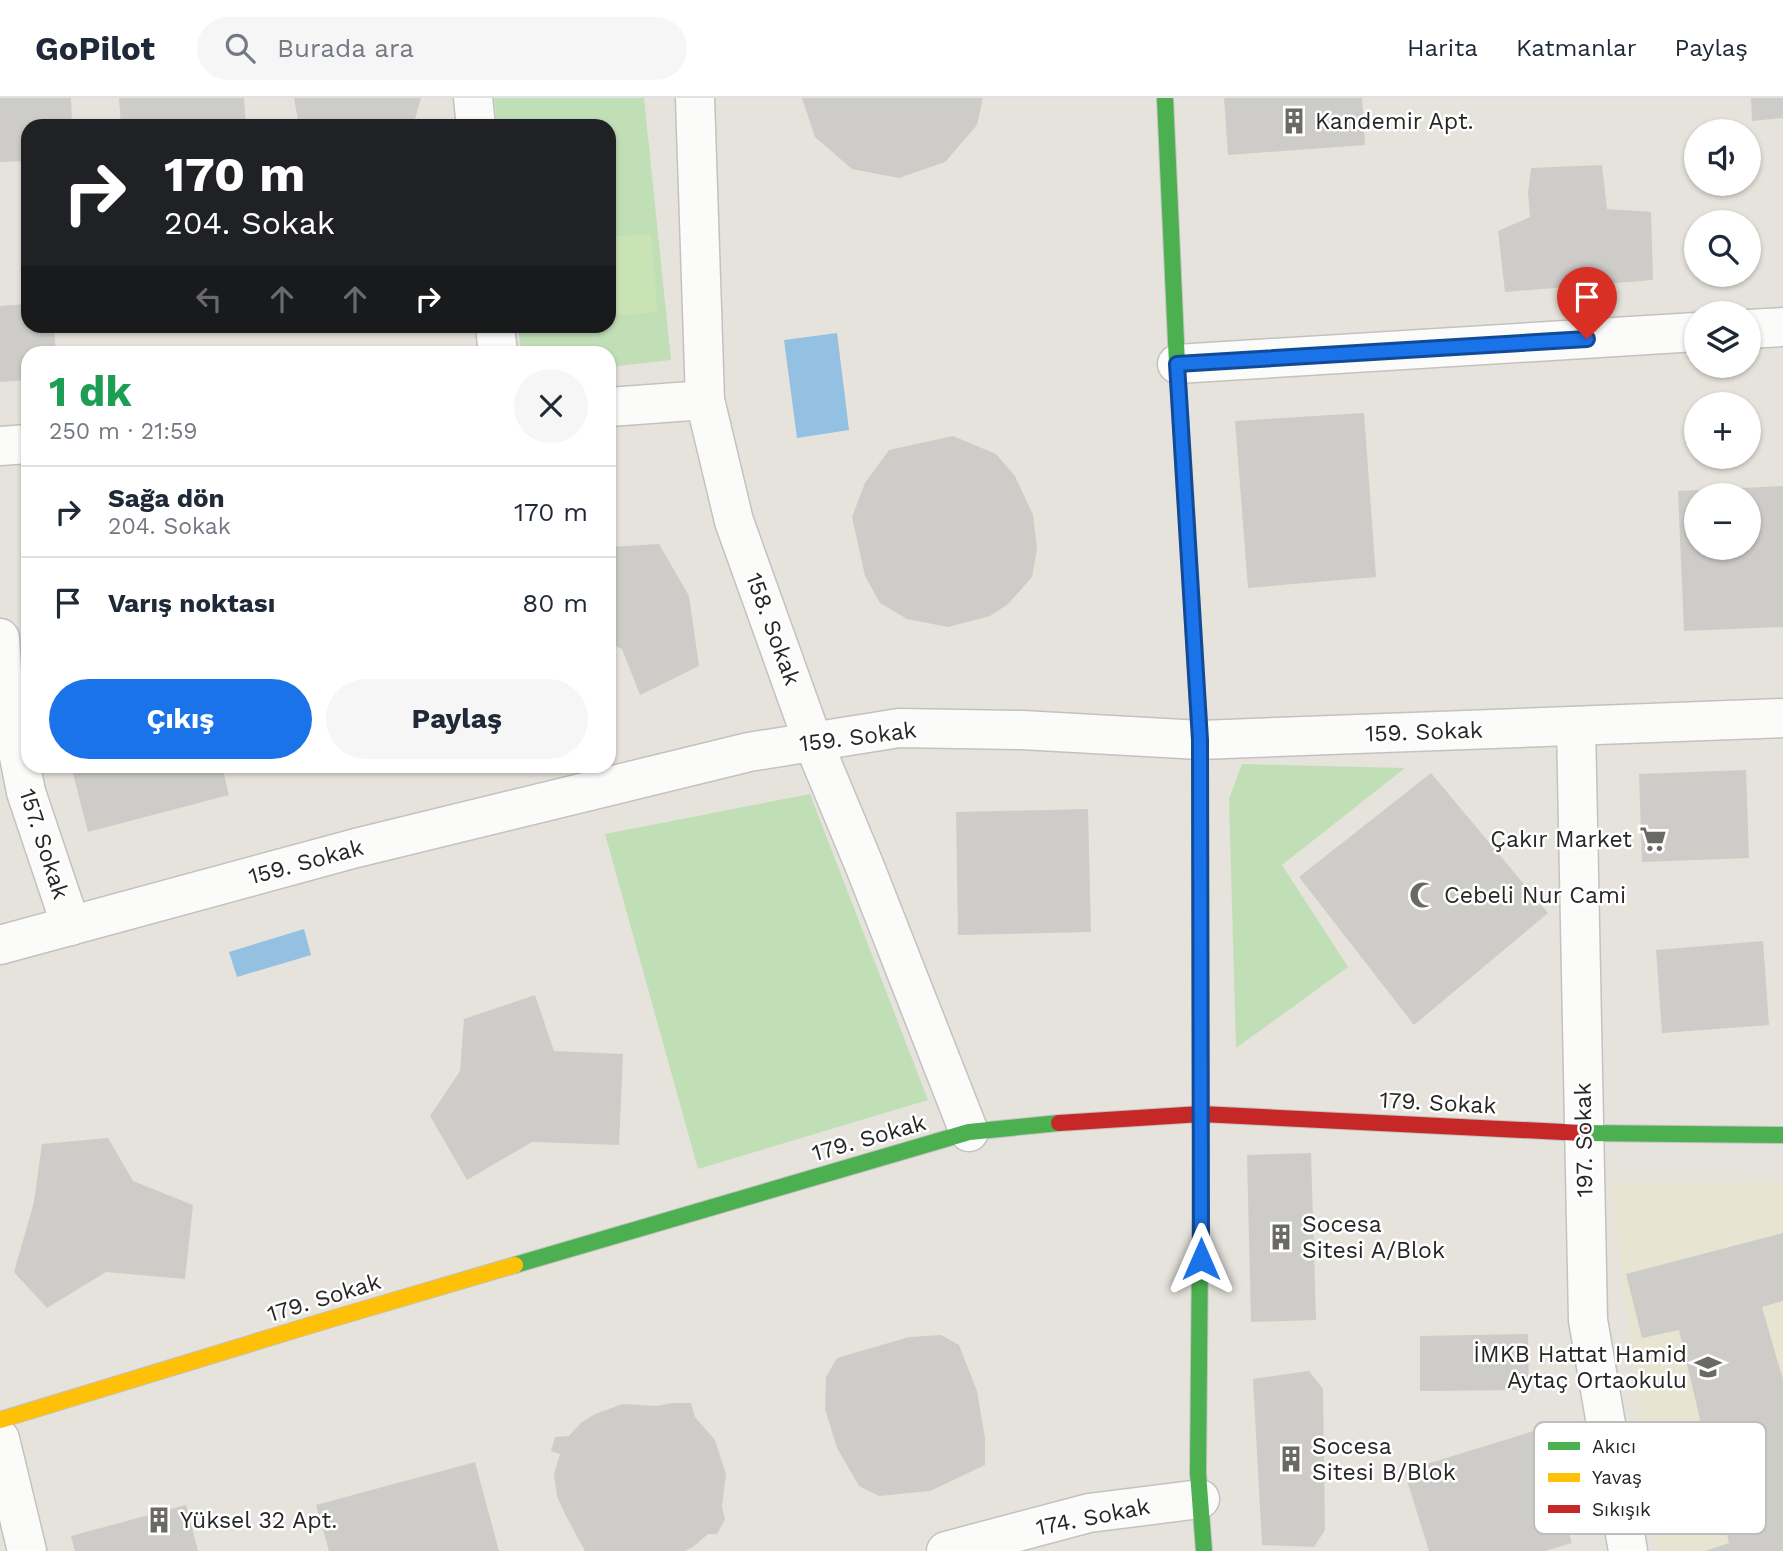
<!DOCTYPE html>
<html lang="tr">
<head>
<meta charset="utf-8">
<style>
  :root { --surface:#fff; --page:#f6f6f7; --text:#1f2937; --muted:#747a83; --line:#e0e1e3; --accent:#1a73e8 }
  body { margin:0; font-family:"Work Sans",sans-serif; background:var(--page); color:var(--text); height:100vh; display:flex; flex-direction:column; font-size:26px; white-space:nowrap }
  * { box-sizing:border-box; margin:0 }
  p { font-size:23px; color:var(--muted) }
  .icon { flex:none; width:38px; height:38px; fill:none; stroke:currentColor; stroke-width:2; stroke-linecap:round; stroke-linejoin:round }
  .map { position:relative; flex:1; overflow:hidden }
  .drawer { position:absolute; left:21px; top:248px; width:595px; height:427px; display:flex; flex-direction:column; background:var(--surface); border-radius:21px; box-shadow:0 2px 5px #0004 }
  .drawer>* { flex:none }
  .banner { position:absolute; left:21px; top:21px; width:595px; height:214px; border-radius:21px; box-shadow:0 2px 5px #0004; background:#202124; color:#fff; overflow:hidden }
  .controls { position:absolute; left:1684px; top:21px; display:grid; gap:14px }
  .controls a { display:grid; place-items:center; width:77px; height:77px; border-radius:50%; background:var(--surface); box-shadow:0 2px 5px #0004; font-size:35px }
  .pin { position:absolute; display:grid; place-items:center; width:60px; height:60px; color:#fff; margin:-72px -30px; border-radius:50% 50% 50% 0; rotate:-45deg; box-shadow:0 0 7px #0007 }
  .pin .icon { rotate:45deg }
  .me { position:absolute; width:77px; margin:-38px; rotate:0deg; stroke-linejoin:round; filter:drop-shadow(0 0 5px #0008) }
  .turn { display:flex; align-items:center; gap:24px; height:147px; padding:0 28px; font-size:32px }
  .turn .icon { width:91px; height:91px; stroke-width:2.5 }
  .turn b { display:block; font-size:49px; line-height:60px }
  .lanes { display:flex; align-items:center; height:66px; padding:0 28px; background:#0003; justify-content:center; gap:35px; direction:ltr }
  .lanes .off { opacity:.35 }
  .round { display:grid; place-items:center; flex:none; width:74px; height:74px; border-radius:37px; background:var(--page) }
  .head { display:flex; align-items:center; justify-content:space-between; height:119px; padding:0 28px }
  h1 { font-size:42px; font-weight:700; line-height:52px; color:#1e9e55 }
  .button { display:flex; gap:14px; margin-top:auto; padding:14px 28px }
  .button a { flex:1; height:80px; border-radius:42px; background:var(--accent); color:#fff; font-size:28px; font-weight:700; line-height:80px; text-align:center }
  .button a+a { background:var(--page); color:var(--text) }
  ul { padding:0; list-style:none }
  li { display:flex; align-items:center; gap:21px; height:91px; padding:0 28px; border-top:2px solid var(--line) }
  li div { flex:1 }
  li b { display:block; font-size:26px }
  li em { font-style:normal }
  header { display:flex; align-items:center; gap:42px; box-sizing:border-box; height:98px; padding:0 35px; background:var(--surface); border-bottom:2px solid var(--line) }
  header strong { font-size:33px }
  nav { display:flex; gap:38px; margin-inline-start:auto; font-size:24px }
  .search { width:490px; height:63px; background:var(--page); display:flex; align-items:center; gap:18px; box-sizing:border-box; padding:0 24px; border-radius:38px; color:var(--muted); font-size:26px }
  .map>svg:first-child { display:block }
</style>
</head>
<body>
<header>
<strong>GoPilot</strong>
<div class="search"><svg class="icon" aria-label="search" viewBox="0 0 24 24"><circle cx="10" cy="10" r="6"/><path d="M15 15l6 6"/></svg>Burada ara</div>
<nav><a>Harita</a><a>Katmanlar</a><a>Paylaş</a></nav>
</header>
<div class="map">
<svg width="1783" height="1453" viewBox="0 0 1783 1453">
  <rect width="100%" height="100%" fill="#e6e3dc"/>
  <polygon fill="#e8e4d2" points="1783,1084 1783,1453 1656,1453 1611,1086"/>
  <g fill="#c1dfb7">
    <polygon points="494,0 644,0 671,262 609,269 609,256 521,255 518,228 609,228 609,28 497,28"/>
    <polygon points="1242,666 1405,670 1282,767 1348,869 1236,950 1229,701"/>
    <polygon points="810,696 928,1002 698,1071 605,736"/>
  </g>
  <polygon fill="#cae3b4" points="651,136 657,214 609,218 609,139"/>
  <g fill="#94c0e2">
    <polygon points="837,235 849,332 797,340 784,242"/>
    <polygon points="304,831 311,857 237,879 229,854"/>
  </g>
  <g fill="#ceccc8" fill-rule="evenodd">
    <polygon points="0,0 71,0 72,28 28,28 28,63 0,64"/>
    <polygon points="119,0 244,0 246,28 121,28"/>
    <polygon points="294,0 421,0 413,28 299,28"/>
    <polygon points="802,0 983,0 977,27 945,64 899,80 852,71 815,39"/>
    <polygon points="1224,0 1362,0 1365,47 1228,57"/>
    <polygon points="1751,0 1783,0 1783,20 1752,23"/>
    <polygon points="1602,67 1607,111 1651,114 1653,182 1505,194 1498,133 1530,119 1528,95 1531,70"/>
    <polygon points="28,206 28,228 54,228 56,256 28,256 28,282 0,284 0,208"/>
    <polygon points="1364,315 1376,479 1248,490 1235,323"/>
    <polygon points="953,338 996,356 1015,378 1033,417 1037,451 1032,479 1008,506 990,518 948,529 907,521 880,505 865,478 852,419 865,385 889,352"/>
    <path d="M 1783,388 L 1783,529 L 1684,533 L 1678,393 ZM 1696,397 L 1748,397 L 1748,450 L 1696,450 Z"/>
    <polygon points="659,446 689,498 699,568 640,597 622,551 609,545 609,449"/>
    <polygon points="71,668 222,668 229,697 88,734"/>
    <polygon points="1746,672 1749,760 1642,764 1639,676"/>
    <polygon points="1431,675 1548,815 1414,927 1299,779"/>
    <polygon points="1088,711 1091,834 958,837 956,714"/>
    <polygon points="1763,843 1769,927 1662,935 1656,852"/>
    <polygon points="535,897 554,953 623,956 619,1047 532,1044 467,1082 430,1018 460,973 464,921"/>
    <polygon points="108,1040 133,1083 193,1107 185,1181 106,1174 47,1210 14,1174 34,1104 42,1046"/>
    <polygon points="1311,1055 1316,1222 1251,1224 1247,1057"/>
    <polygon points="1783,1135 1783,1203 1762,1209 1783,1282 1783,1453 1705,1453 1729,1445 1679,1232 1642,1240 1626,1176"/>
    <polygon points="1528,1236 1529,1292 1420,1293 1420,1238"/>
    <polygon points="941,1237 959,1247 977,1293 985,1340 985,1367 930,1393 879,1398 859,1388 837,1350 825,1311 826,1279 837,1260 909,1239"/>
    <polygon points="1309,1273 1323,1291 1325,1432 1314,1449 1262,1447 1253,1281"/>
    <polygon points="672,1305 691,1305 695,1319 715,1342 726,1376 722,1409 725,1421 717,1436 708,1436 693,1449 684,1453 585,1453 565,1416 557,1398 554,1376 560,1356 551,1353 555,1339 569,1338 581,1325 595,1316 623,1306 657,1308"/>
    <polygon points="1537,1332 1572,1445 1545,1453 1429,1453 1404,1373"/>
    <polygon points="475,1364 499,1453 329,1453 316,1407"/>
    <polygon points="186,1407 198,1453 75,1453 71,1438"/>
  </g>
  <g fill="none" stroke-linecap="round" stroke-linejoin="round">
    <g stroke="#c3c2c1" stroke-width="41">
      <g id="street">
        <polyline points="473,0 476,28"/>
        <polyline points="695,0 705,302 734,423 813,644 865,769 969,1034"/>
        <polyline points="495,228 498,256"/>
        <polyline points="1748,231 1783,229"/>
        <polyline points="1177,266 1696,234"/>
        <polyline points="609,309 705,302"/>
        <polyline points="0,348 28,346"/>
        <polyline points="0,540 2,572 26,694 71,828"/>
        <polyline points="1576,628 1588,1222 1628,1453"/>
        <polyline points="0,847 356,750 749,654 899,630 1022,632 1200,642 1783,620"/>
        <polyline points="0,1341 27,1453"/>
        <polyline points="946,1453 1089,1415 1200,1401"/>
      </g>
    </g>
    <g stroke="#c3c2c1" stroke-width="18">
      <g id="fast">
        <polyline points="1165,0 1177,266 1187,423"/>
        <polyline points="1582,1035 1783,1037"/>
        <polyline points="1201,1042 1198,1375 1204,1453"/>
        <polyline points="515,1167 969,1034 1059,1025"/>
      </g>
    </g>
    <g stroke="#c3c2c1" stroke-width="18">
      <g id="slow">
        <polyline points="1200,743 1201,1042"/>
        <polyline points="0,1322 321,1224 515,1167"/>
      </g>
    </g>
    <g stroke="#c3c2c1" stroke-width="18">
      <g id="jam">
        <polyline points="1187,423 1200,642 1200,743"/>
        <polyline points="1059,1025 1201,1016 1582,1035"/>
      </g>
    </g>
    <use href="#street" stroke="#fbfbfa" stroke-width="38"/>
    <use href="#fast" stroke="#4caf50" stroke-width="16"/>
    <use href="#slow" stroke="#ffc107" stroke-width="16"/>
    <use href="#jam" stroke="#c62828" stroke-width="16"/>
  </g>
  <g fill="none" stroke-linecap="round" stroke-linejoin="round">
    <g stroke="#114b97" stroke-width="18">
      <polyline id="route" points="1201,1161 1200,642 1177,266 1587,241"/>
    </g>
    <use href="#route" stroke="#1a73e8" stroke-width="12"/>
  </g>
  <defs>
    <g id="building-bare" transform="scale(2.1)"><path d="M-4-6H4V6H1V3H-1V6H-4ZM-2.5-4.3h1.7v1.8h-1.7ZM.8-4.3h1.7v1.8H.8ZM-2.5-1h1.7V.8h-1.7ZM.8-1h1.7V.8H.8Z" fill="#6a6966" stroke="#fff" stroke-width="2.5" paint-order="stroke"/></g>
    <g id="supermarket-bare" transform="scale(2.1)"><path d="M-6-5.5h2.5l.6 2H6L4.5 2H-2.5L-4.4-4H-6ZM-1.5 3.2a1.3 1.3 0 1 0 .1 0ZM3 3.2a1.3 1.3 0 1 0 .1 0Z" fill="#6a6966" stroke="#fff" stroke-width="2.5" paint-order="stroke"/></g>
    <g id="mosque-bare" transform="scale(2.1)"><path d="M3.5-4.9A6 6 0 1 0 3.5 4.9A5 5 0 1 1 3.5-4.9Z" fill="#6a6966" stroke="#fff" stroke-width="2.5" paint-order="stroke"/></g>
    <g id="school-bare" transform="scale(2.1)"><path d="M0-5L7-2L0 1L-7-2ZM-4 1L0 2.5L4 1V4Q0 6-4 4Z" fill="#6a6966" stroke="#fff" stroke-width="2.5" paint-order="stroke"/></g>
  </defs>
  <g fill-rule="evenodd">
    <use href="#building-bare" x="1294" y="23"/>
    <use href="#supermarket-bare" x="1653" y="741"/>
    <use href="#mosque-bare" x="1423" y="797"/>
    <use href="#building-bare" x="1281" y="1139"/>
    <use href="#school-bare" x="1708" y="1269"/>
    <use href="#building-bare" x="1291" y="1361"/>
    <use href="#building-bare" x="159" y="1422"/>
  </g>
  <g text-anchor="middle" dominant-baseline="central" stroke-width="5" stroke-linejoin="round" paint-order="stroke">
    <g font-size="23" fill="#272727" stroke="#fff" text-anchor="start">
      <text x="1315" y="23">Kandemir Apt.</text>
      <text x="1632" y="741" text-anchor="end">Çakır Market</text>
      <text x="1444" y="797">Cebeli Nur Cami</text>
      <text x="1302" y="1126">Socesa<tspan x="1302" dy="26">Sitesi A/Blok</tspan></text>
      <text x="1687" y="1256" text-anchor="end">İMKB Hattat Hamid<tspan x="1687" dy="26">Aytaç Ortaokulu</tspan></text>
      <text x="1312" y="1348">Socesa<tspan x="1312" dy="26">Sitesi B/Blok</tspan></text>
      <text x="180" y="1422">Yüksel 32 Apt.</text>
    </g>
    <g font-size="23" fill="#272727" stroke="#fff">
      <text transform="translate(773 531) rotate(70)">158. Sokak</text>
      <text transform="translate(1424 634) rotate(-2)">159. Sokak</text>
      <text transform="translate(858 639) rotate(-7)">159. Sokak</text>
      <text transform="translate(44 746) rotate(72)">157. Sokak</text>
      <text transform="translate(306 764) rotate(-15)">159. Sokak</text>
      <text transform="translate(1438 1005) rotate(3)">179. Sokak</text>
      <text transform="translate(869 1040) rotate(-16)">179. Sokak</text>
      <text transform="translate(1584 1042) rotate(-91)">197. Sokak</text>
      <text transform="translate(324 1200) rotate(-17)">179. Sokak</text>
      <text transform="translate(1093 1419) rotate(-11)">174. Sokak</text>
    </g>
  </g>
  <rect x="1534" y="1324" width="232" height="112" rx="10" fill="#fff" stroke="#bebebe" stroke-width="2"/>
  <rect x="1548" y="1344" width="32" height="8" fill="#4caf50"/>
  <rect x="1548" y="1375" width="32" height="9" fill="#ffc107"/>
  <rect x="1548" y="1407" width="32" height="8" fill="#c62828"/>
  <g font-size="19" fill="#272727">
    <text x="1592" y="1355">Akıcı</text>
    <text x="1592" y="1386">Yavaş</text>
    <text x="1592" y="1418">Sıkışık</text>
  </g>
</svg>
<div class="controls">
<a><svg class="icon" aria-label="sound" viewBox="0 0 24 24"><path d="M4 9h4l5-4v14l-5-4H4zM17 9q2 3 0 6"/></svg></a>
<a><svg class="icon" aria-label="search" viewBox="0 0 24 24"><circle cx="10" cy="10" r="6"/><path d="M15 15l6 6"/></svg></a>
<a><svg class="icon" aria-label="layers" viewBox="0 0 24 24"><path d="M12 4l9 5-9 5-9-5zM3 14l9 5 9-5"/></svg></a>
<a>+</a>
<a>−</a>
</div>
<div class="pin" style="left:1587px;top:241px;background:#d93025"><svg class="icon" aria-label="arrive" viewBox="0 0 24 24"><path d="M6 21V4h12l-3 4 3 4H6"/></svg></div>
<svg class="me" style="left:1201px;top:1161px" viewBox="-20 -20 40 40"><path d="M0-17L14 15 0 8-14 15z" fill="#1a73e8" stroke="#fff" stroke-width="4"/></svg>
<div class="banner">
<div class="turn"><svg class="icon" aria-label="right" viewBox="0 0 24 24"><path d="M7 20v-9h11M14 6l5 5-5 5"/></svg><div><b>170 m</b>204. Sokak</div></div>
<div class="lanes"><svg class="icon off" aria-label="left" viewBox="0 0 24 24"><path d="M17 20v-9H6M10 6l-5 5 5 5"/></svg><svg class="icon off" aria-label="ahead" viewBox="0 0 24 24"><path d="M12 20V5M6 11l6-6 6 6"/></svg><svg class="icon off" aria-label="ahead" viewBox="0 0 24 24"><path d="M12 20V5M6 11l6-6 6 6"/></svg><svg class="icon" aria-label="right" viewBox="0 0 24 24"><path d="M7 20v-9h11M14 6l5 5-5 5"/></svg></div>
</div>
<section class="drawer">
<div class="head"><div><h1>1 dk</h1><p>250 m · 21:59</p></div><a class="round"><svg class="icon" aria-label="close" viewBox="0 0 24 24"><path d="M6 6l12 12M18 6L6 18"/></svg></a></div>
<ul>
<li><svg class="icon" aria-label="right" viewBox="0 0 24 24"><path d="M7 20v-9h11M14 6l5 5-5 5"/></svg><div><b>Sağa dön</b><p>204. Sokak</p></div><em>170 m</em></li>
<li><svg class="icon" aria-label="arrive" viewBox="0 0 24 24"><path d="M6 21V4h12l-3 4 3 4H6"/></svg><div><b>Varış noktası</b></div><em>80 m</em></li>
</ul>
<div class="button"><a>Çıkış</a><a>Paylaş</a></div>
</section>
</div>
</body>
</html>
